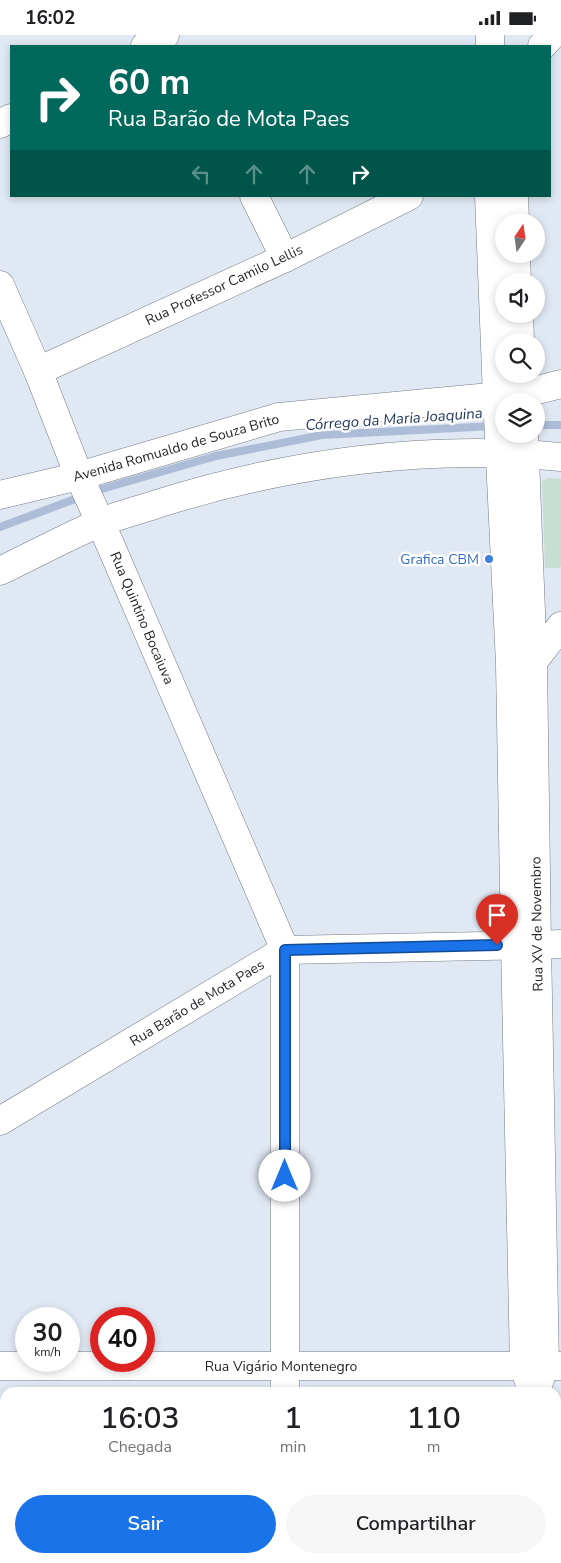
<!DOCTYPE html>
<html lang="pt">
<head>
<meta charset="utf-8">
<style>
  :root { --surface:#fff; --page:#f6f6f6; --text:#202124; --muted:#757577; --accent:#1a73e8 }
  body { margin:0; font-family:"Nunito Sans",sans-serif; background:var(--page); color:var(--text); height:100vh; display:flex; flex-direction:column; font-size:19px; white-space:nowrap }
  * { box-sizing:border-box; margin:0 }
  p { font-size:16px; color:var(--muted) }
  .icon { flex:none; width:28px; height:28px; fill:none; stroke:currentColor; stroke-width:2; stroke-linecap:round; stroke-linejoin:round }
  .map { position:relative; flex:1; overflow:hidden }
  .side { position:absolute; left:0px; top:1352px; width:561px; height:176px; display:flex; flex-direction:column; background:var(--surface); border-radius:15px 15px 0 0; box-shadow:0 2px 8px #0003 }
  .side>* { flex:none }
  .banner { position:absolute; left:10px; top:10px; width:541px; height:152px; border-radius:0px; box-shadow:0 2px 8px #0003; background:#00695c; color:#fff; overflow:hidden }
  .needle { width:32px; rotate:13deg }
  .tools { position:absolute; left:495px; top:178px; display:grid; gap:10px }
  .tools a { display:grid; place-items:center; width:50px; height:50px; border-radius:50%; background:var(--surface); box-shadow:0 2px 8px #0003; font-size:25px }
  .speed { position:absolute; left:15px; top:1272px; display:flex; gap:10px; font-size:25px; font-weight:700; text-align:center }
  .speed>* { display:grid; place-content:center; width:65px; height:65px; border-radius:50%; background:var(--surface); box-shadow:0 2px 8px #0003; line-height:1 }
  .speed small { font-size:12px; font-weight:400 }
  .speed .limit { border:8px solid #d22; background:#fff; color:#111 }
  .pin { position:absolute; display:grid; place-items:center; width:42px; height:42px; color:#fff; margin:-51px -21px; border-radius:50% 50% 50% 0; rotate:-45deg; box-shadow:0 0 5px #0007 }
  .pin .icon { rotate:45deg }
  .me { position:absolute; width:55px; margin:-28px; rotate:0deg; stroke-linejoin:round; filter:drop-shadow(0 0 4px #0008) }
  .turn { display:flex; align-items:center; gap:18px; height:105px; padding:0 15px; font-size:22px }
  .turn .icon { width:65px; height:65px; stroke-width:2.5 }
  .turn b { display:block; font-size:35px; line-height:42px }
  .lanes { display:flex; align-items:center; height:48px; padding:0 15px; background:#0003; justify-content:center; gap:25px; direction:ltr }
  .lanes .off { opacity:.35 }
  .eta { display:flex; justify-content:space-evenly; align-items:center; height:85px; text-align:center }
  .eta b { font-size:30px; font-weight:600; line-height:35px }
  .primary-button { display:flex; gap:10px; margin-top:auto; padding:10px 15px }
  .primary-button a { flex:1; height:58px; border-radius:30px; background:var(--accent); color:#fff; font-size:20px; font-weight:600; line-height:58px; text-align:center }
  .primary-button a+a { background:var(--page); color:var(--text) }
  .status { display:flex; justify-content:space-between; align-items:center; height:35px; padding:0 25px; background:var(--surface); direction:ltr }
  .status svg { height:14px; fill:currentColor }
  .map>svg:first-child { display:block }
</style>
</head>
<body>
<div class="status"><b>16:02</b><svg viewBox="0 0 49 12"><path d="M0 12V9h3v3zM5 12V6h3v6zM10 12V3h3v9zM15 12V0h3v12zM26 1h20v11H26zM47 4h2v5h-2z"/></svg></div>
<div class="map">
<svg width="561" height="1528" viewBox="0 0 561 1528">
  <rect width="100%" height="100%" fill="#e0e8f3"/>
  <polygon fill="#c7ded3" points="549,443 561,444 561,531 560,533 545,533 542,446"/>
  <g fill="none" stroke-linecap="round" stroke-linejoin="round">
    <g stroke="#adbdd7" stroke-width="8">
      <polyline points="536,390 561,390"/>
      <polyline points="0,492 102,454 216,421 322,400 494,391"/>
    </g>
    <g stroke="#757c85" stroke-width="29">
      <g id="minor">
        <polyline points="490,0 490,11"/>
        <polyline points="145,11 165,0"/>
        <polyline points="542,11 552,0"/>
        <polyline points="0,89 11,83"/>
        <polyline points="254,161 285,223"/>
        <polyline points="489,161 497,361"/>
        <polyline points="514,161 515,186"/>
        <polyline points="516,219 517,246"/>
        <polyline points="0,250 38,336 79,441"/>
        <polyline points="519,279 520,306"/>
        <polyline points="38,336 285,223 409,161"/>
        <polyline points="521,339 522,359"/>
        <polyline points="537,910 561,909"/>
        <polyline points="0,1331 561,1331"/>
      </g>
    </g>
    <g stroke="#757c85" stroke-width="29">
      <g id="tertiary">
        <polyline points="79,441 110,509 285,915 285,1358"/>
        <polyline points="515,910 524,1330 532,1358"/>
        <polyline points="535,1358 545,1331 537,910"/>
        <polyline points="284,1528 284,1524"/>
        <polyline points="530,1528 530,1524"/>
      </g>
    </g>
    <g stroke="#757c85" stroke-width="29">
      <g id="secondary">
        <polyline points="497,361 510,629 515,910"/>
        <polyline points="0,460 79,441 279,382 522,359 561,349"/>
        <path d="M 0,536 C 33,520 65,503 99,488 C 118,480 140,475 160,468 C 288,428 427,409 561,422"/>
        <polyline points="525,628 533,627 561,591"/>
        <polyline points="0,1086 285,915 537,910 533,627 524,399"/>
      </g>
    </g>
    <use href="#minor" stroke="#fff" stroke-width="28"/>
    <use href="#tertiary" stroke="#fff" stroke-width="28"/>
    <use href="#secondary" stroke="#fff" stroke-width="28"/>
  </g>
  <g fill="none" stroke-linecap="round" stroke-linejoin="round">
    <g stroke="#114b97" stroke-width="12">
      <polyline id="route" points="285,1141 285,915 497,910"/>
    </g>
    <use href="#route" stroke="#1a73e8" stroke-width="9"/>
  </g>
  <circle fill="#3f7fe0" stroke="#fff" stroke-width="2" cx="489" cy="524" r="5"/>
  <g text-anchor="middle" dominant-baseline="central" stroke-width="5" stroke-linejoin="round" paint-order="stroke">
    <g font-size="14" fill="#24272b" stroke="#fff">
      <text transform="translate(224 250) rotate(-25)">Rua Professor Camilo Lellis</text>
      <text transform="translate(176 413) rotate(-16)">Avenida Romualdo de Souza Brito</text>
      <text transform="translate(142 583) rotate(67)">Rua Quintino Bocaiuva</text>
      <text transform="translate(537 889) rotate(-91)">Rua XV de Novembro</text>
      <text transform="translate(197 968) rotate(-31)">Rua Barão de Mota Paes</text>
      <text x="281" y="1331">Rua Vigário Montenegro</text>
    </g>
    <g font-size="14" fill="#366cbe" stroke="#fff" text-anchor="end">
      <text x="479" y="524">Grafica CBM</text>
    </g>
    <g font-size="15" font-style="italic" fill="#233a5e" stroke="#fff">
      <text transform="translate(394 384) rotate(-4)">Córrego da Maria Joaquina</text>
    </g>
  </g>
</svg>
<div class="tools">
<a><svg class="needle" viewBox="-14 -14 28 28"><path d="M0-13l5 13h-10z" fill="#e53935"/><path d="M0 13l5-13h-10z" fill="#757577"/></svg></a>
<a><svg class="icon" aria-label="sound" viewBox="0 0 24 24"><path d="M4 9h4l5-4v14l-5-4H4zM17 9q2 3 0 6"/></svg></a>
<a><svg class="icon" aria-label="search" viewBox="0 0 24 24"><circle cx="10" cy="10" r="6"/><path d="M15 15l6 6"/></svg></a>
<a><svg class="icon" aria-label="layers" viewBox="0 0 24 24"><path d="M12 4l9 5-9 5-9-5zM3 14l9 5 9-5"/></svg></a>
</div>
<div class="speed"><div>30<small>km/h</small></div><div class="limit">40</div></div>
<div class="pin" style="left:497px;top:910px;background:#d93025"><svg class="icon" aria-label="arrive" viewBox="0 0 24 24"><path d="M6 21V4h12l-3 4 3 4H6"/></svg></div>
<svg class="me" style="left:285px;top:1141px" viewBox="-20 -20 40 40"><circle r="19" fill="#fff"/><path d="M0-13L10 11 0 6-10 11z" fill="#1a73e8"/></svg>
<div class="banner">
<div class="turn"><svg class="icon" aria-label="right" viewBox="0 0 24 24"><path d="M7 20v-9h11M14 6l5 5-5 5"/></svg><div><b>60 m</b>Rua Barão de Mota Paes</div></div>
<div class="lanes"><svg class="icon off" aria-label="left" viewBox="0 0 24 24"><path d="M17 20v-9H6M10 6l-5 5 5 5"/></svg><svg class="icon off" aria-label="ahead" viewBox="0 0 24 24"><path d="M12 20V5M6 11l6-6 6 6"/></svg><svg class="icon off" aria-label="ahead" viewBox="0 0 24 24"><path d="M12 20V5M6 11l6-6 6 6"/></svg><svg class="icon" aria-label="right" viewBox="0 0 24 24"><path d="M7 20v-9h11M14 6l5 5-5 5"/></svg></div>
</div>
<section class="side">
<div class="eta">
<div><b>16:03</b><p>Chegada</p></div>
<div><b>1</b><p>min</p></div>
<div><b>110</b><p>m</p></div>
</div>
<div class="primary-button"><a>Sair</a><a>Compartilhar</a></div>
</section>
</div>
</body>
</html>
